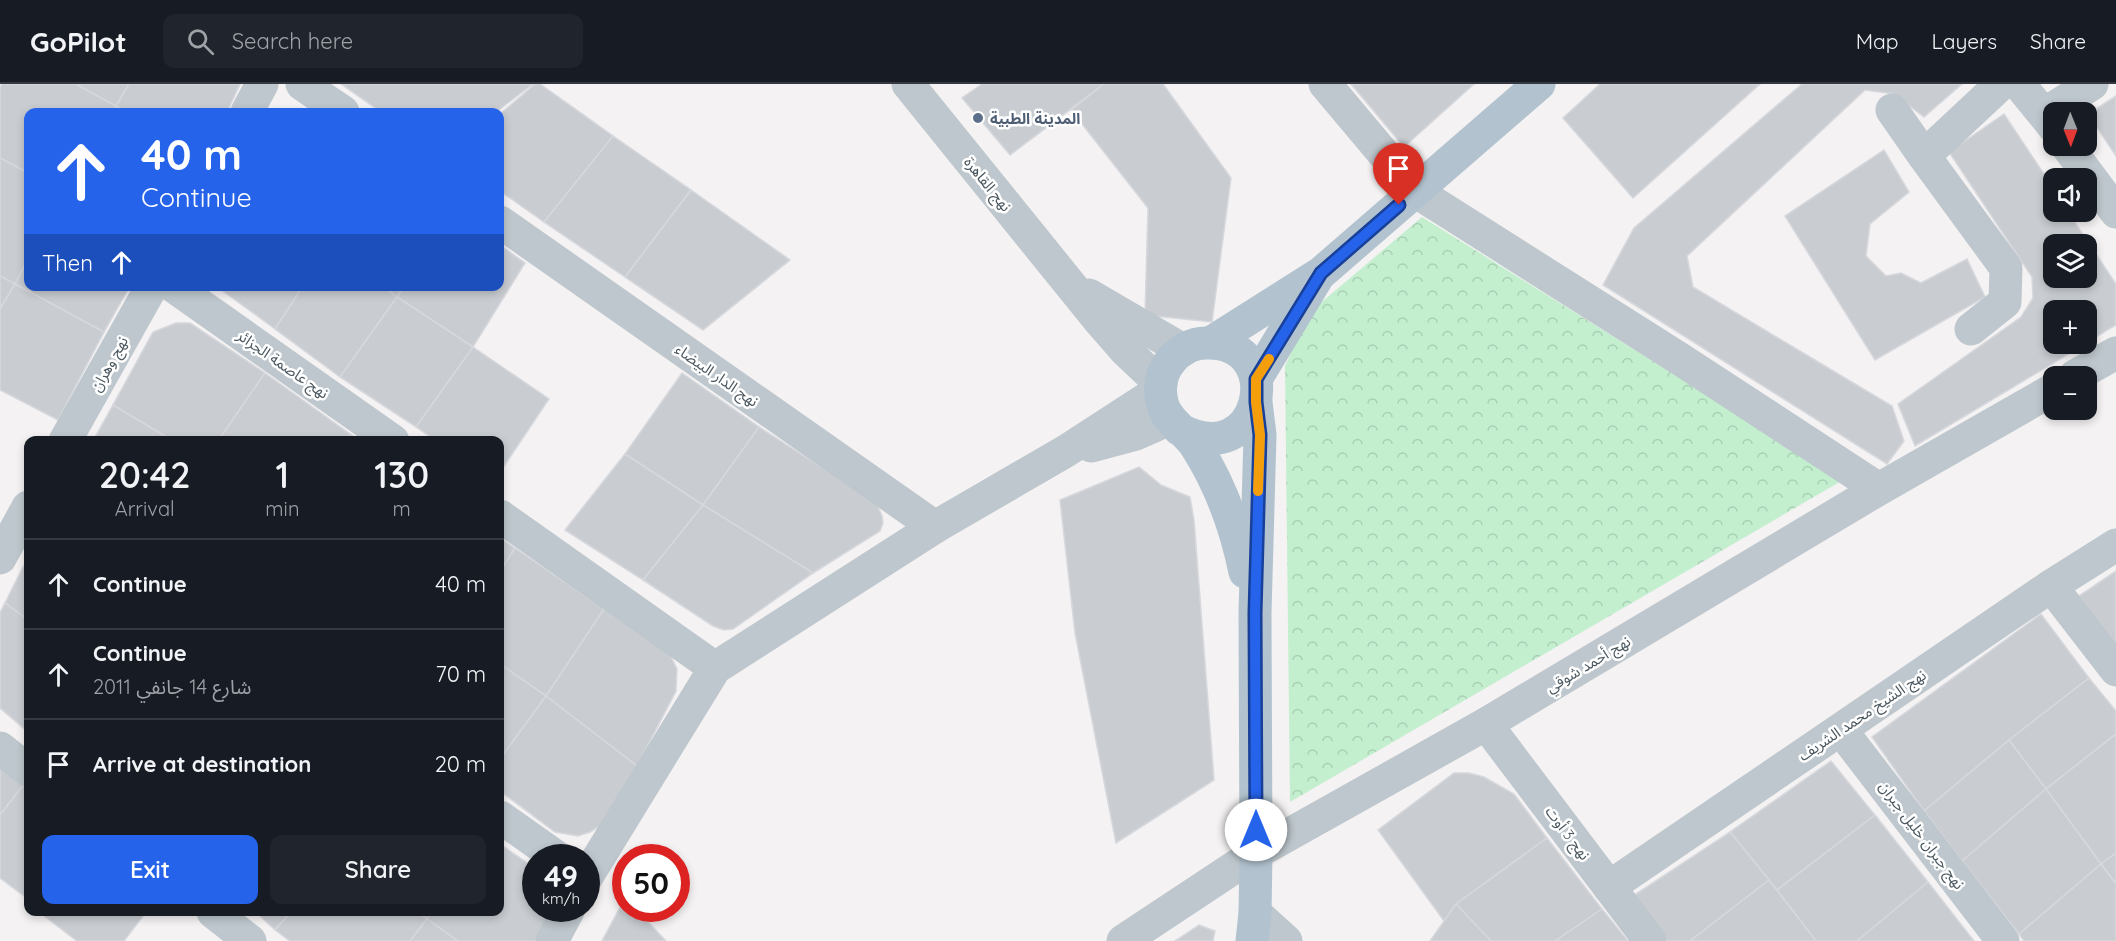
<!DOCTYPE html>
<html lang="en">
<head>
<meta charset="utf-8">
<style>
  :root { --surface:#171b24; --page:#20242c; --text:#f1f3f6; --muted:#9ea1a6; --line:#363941; --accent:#2563eb }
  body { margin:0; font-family:Quicksand,"Noto Sans Arabic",sans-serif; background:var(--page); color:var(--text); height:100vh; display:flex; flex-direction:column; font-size:22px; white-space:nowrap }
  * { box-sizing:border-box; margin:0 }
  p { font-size:20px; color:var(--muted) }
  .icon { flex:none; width:33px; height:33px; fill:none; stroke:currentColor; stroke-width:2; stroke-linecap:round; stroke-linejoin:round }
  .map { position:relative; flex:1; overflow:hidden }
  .details { position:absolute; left:24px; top:352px; width:480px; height:480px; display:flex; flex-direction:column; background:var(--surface); border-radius:12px; box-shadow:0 3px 9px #0003 }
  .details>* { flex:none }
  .hud { position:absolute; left:24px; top:24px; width:480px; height:183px; border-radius:12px; box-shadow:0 3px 9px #0003; background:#2563eb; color:#fff; overflow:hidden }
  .needle { width:39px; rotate:179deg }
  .controls { position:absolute; left:2043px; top:18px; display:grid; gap:12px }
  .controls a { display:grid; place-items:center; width:54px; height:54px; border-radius:12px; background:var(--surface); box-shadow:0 3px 9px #0003; font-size:30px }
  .speed { position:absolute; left:522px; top:760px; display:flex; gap:12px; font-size:30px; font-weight:700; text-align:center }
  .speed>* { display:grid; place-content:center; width:78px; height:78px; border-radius:50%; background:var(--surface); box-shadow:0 3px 9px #0003; line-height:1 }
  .speed small { font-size:15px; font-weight:400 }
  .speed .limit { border:9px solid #d22; background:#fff; color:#111 }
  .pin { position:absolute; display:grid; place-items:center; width:51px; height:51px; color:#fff; margin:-62px -26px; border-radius:50% 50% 50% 0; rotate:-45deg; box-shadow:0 0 6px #0007 }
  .pin .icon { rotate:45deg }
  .me { position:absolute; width:66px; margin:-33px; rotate:0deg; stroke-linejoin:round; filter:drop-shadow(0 0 4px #0008) }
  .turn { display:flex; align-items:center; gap:21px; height:126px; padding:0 18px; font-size:27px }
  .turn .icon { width:78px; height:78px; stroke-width:2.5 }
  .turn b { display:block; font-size:42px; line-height:51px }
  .then { display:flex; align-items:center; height:57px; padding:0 18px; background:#0003; gap:12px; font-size:22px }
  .eta { display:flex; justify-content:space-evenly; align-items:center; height:102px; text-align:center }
  .eta b { font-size:36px; font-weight:600; line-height:42px }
  .primary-button { display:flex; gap:12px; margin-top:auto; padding:12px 18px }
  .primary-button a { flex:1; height:69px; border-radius:12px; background:var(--accent); color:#fff; font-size:24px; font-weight:600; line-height:69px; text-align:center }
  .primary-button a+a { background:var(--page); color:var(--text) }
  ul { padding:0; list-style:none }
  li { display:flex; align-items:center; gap:18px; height:90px; padding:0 18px; border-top:2px solid var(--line) }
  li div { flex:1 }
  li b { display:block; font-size:22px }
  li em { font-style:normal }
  header { display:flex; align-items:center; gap:36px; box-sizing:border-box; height:84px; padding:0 30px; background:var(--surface); border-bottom:2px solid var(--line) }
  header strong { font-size:28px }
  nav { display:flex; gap:33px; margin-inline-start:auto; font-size:21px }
  .search { width:420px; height:54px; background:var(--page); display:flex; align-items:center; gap:15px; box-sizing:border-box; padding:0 21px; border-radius:12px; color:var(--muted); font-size:22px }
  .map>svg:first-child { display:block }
</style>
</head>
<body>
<header>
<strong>GoPilot</strong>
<div class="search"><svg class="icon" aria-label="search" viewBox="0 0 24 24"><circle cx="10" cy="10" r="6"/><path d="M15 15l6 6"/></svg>Search here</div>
<nav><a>Map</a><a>Layers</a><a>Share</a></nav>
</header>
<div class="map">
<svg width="2116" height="857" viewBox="0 0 2116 857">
  <defs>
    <pattern id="forest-crowns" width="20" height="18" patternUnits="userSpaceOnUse" patternTransform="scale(1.5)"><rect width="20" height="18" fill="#c3efcf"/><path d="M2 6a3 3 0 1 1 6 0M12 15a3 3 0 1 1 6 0" fill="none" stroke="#a9cfb4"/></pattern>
  </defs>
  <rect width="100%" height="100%" fill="#f4f2f2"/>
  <polygon fill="url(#forest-crowns)" points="1422,133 1843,396 1290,718 1285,282 1310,228"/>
  <g fill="#c9cdd1" stroke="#d6d8dd" stroke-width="1.5" fill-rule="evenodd">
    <polygon points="2,0 76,0 116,22 112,28 28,28 28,89 0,74 0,4"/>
    <polygon points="76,0 129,0 116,22"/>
    <polygon points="129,0 240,0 227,28 128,28 116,22"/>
    <polygon points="341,0 533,0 496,28 381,28"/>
    <polygon points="535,0 540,0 613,52 544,138 500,107 500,30"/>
    <polygon points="982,0 1104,0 1010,71 962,14"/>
    <polygon points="1104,0 1163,0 1231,94 1212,238 1145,231 1148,124 1071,26"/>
    <polygon points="1351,0 1474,0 1404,63"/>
    <polygon points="1600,0 1760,0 1633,114 1563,34"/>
    <polygon points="1802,0 1962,0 1924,33 1894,10 1865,6 1687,172 1693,203 1892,322 1904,357 1887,380 1603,201 1634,144"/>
    <polygon points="2116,12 2116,72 2088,30"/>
    <polygon points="116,22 128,28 112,28"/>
    <path d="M 2004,30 L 2054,105 L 2054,128 L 2068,128 L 2116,200 L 2116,241 L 2086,259 L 2086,226 L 2054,226 L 2054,260 L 2085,260 L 1915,362 L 1898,320 L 2021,233 L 2033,214 L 2032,193 L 1949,68 ZM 2054,160 L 2086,160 L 2086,194 L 2054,194 Z"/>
    <polygon points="613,52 691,106 625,193 544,138"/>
    <polygon points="1884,66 1909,108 1870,140 1866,172 1886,192 1901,189 1921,199 1967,175 1985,213 1875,276 1785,132"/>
    <polygon points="0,74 28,89 28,175 15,200 0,192"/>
    <polygon points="691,106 790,176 703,246 625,193"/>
    <polygon points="500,161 525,179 473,263 397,213 404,202 500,202"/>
    <polygon points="28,175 28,202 130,202 104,248 15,200"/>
    <polygon points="0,192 15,200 0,225"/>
    <polygon points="15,200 104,248 58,336 0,306 0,225"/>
    <polygon points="216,202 303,202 275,245"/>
    <polygon points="303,202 383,202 397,213 340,293 275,245"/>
    <polygon points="383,202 404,202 397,213"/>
    <polygon points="397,213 473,263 416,343 340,293"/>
    <polygon points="176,239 190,239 265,289 218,357 173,357 113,321 153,248"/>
    <polygon points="473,263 549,315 500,388 500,357 437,357 416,343"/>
    <polygon points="265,289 350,350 345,357 218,357"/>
    <polygon points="682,289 759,343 703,421 625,370"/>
    <polygon points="113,321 173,357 93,357"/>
    <polygon points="759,343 876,418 882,432 883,439 880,447 813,489 703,421"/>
    <polygon points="350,350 359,357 345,357"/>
    <polygon points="625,370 703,421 643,496 565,446"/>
    <polygon points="1139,383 1161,401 1190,413 1194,436 1214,696 1116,759 1075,549 1060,416"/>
    <polygon points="703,421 813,489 733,545 724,546 713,542 643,496"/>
    <polygon points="500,454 515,464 500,488"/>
    <polygon points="515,464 604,525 546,612 500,580 500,488"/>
    <polygon points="28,478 28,536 5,519 23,483"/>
    <polygon points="2116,487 2116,561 2079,512"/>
    <polygon points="5,519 28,536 28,648 0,624 0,529"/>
    <polygon points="604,525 670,571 677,585 676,607 637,682 546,612"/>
    <polygon points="2041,530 2089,594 2009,656 1924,727 1872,653"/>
    <polygon points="500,580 546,612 500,675"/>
    <polygon points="2089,594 2116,627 2116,650 2046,705 2009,656"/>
    <polygon points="546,612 637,682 603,740 590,748 578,752 555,748 500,707 500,675"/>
    <polygon points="2116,650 2116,769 2101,780 2046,705"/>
    <polygon points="2009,656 2046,705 1962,777 1924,727"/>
    <polygon points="1831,677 1875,731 1777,806 1730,748"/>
    <polygon points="0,681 24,700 0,731"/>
    <polygon points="1454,689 1469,689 1484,693 1514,710 1547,754 1456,820 1444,837 1378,746"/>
    <polygon points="24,700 28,703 28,815 0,794 0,731"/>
    <polygon points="2046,705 2101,780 2019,850 1962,777"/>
    <polygon points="1875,731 1928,798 1857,857 1816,857 1777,806"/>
    <polygon points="1730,748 1769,796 1690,857 1667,857 1633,812"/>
    <polygon points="1547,754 1602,825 1555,857 1491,857 1456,820"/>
    <polygon points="500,760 536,785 536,825 553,825 537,857 458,857 427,835 431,828 500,828"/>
    <polygon points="2116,769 2116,800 2101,780"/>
    <polygon points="2101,780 2116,800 2116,857 2024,857 2019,850"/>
    <polygon points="1769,796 1816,857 1690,857"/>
    <polygon points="1928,798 1974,857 1857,857"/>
    <polygon points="625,814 626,825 636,825 666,857 602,857"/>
    <polygon points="1456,820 1491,857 1430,857"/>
    <polygon points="1602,825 1628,857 1555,857"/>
    <polygon points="39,828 146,828 124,857 77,857"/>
    <polygon points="256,828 291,828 275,846"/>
    <polygon points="291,828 418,828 427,835 410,857 290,857 275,846"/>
    <polygon points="418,828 431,828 427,835"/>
    <polygon points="427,835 458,857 410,857"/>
    <polygon points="1199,841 1215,847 1213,857 1175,857"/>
  </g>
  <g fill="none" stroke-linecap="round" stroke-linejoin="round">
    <g stroke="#bec7cd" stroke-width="33">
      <polyline points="302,0 343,28"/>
      <polyline points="908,0 1098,235 1125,266 1161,300"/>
      <polyline points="1325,0 1415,107 1680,275 1879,405"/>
      <polyline points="2019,0 2054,43"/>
      <polyline points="1892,26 1924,72 2006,184 2005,218 1971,245"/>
      <polyline points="247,28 262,0"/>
      <polyline points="2044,30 2092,0"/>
      <polyline points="2067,62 2116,128"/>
      <polyline points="1924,72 2001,0"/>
      <polyline points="500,138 935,443"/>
      <polyline points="173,202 393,357"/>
      <polyline points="1089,211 1183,266"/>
      <polyline points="2075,292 2116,269"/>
      <polyline points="65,357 152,202"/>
      <polyline points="1091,362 1136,350 1170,335"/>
      <polyline points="500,432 715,584"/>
      <polyline points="0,474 28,423"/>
      <polyline points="2051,502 2116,586"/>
      <polyline points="1486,640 1650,857"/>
      <polyline points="1841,646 2003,857"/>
      <polyline points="0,664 28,686"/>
      <polyline points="500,733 558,774"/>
      <polyline points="586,794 715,584 935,443 1066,367 1160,306"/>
      <polyline points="1609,803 2051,502 2116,461"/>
      <polyline points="213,828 250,857"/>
      <polyline points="1255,829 1286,857"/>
      <polyline points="552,857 569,825"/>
      <polyline points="1123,857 1256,769 1486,640 1879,405 2054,305"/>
    </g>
    <g stroke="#b2c3cf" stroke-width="33">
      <polyline points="1212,258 1321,189 1539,0"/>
      <polyline points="1256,295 1317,194"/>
      <path d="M 1179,345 C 1261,390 1289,260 1209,259 C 1191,258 1176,268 1167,282 C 1160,294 1159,309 1163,322 C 1169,340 1188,348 1197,364 C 1221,402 1236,444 1245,488"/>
      <polyline points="1252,857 1255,829 1256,769 1255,529 1260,351 1256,318"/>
    </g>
  </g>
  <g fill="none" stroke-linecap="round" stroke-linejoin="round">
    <g stroke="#184099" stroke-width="15">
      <polyline id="route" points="1256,746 1255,529 1260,351 1256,318 1256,295 1321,189 1399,121"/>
    </g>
    <use href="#route" stroke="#2563eb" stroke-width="10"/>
    <polyline stroke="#f59e0b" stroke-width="10" points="1258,407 1260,351 1256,318 1256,295 1269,275"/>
  </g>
  <circle fill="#5c6f8a" stroke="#fff" stroke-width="2" cx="978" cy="34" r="6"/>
  <g text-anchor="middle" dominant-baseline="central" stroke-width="5" stroke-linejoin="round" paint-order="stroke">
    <g font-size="15" font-weight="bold" fill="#4e5e75" stroke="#fff" text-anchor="start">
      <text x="990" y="34">المدينة الطبية</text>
    </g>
    <g font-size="15" fill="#4a575f" stroke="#fff">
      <text transform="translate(988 100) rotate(51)">نهج القاهرة</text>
      <text transform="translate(109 280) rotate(-61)">نهج وهران</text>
      <text transform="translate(283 280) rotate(35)">نهج عاصمة الجزائر</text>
      <text transform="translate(717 291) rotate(35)">نهج الدار البيضاء</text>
      <text transform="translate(1588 580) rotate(-31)">نهج أحمد شوقي</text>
      <text transform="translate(1862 631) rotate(-34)">نهج الشيخ محمد الشريف</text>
      <text transform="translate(1568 749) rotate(53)">نهج 3 أوت</text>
      <text transform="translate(1922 751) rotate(53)">نهج جبران خليل جبران</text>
    </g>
  </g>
</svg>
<div class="controls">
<a><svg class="needle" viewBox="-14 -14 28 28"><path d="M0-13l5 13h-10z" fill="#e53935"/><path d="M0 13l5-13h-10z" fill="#9ea1a6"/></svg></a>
<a><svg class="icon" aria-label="sound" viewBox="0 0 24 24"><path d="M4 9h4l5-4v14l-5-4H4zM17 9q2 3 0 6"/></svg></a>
<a><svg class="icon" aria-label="layers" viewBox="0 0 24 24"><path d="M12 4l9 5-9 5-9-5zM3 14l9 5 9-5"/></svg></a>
<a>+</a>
<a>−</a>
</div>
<div class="speed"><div>49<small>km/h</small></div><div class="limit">50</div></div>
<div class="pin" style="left:1399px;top:121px;background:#d93025"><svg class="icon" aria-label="arrive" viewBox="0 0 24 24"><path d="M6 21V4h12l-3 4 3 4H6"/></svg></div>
<svg class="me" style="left:1256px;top:746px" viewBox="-20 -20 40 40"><circle r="19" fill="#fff"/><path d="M0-13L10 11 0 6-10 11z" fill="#2563eb"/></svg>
<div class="hud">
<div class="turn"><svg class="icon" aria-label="ahead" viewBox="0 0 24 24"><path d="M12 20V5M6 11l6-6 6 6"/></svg><div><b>40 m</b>Continue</div></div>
<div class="then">Then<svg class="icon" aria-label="ahead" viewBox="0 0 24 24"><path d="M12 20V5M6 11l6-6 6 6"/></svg></div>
</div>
<section class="details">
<div class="eta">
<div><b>20:42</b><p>Arrival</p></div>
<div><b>1</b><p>min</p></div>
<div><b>130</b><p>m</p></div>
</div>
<ul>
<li><svg class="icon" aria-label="ahead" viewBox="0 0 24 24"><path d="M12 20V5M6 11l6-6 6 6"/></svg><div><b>Continue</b></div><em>40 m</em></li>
<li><svg class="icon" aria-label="ahead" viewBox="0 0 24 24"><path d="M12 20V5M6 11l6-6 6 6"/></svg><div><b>Continue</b><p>شارع 14 جانفي 2011</p></div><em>70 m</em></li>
<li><svg class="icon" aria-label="arrive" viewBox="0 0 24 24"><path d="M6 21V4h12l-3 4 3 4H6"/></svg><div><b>Arrive at destination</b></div><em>20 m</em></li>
</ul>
<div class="primary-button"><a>Exit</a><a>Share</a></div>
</section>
</div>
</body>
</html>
